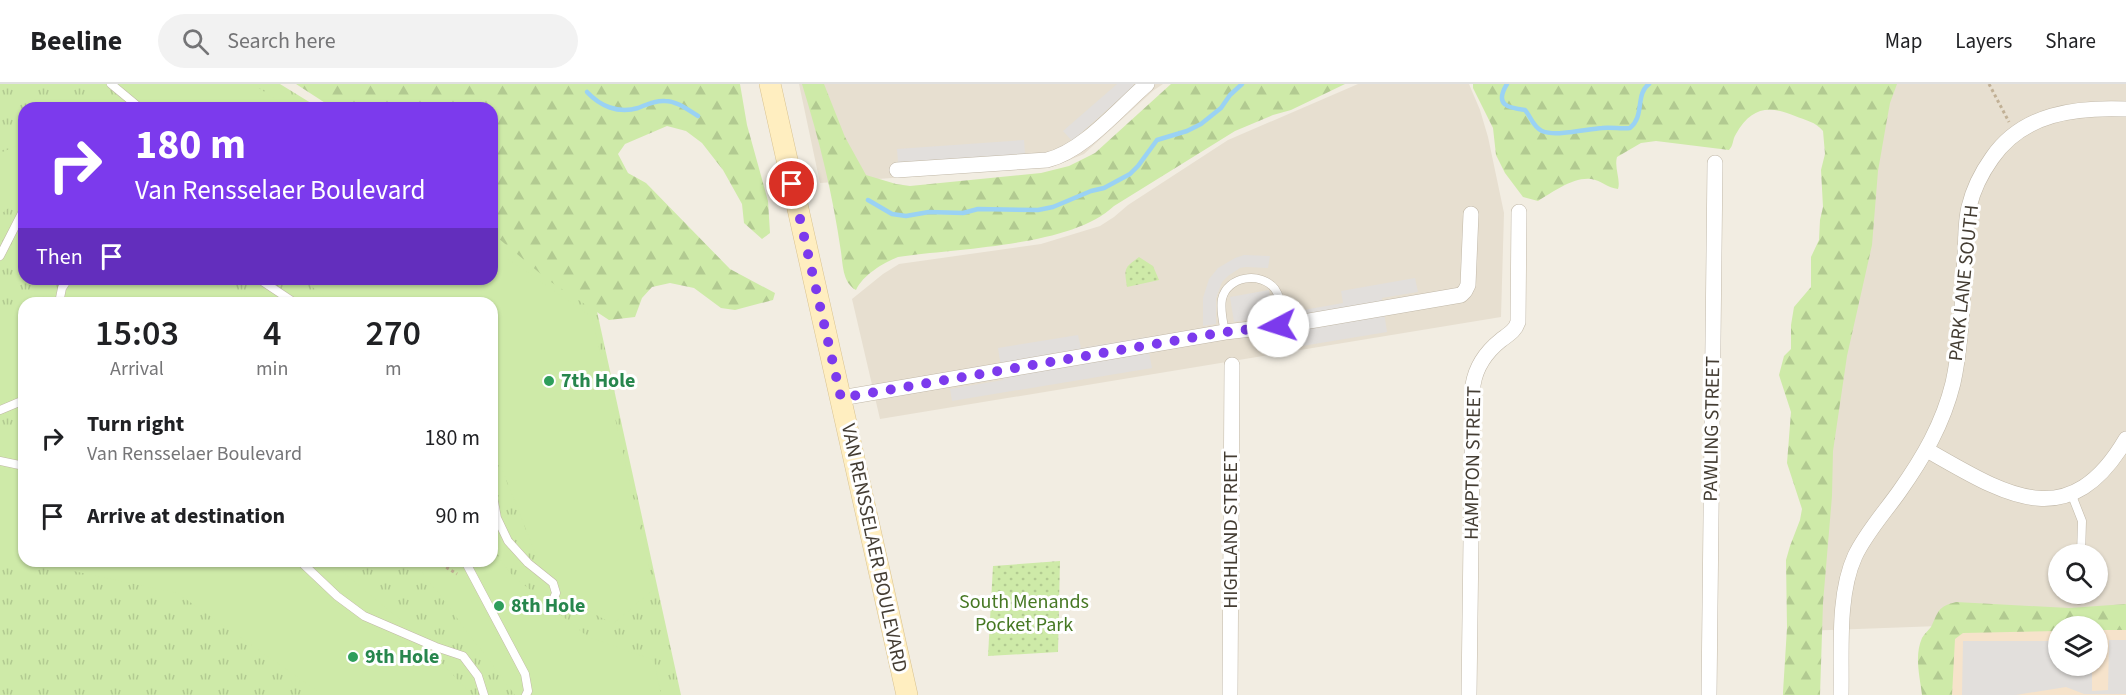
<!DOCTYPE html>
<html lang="en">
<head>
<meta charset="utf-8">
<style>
  :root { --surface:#fff; --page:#f2f2f2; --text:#202124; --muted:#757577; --line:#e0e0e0 }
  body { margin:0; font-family:"Source Sans 3",sans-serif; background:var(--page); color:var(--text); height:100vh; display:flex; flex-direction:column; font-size:22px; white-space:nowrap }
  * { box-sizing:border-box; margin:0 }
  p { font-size:20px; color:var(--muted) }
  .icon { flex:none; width:33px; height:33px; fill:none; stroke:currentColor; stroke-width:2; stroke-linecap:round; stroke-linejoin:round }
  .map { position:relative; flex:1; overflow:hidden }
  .drawer { position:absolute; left:18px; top:213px; width:480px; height:270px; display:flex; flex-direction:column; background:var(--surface); border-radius:18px; box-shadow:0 2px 4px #0004 }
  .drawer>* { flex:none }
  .banner { position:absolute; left:18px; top:18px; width:480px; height:183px; border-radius:18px; box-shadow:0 2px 4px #0004; background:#7c3aed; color:#fff; overflow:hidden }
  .tools { position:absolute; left:2048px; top:460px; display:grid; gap:12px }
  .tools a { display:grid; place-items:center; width:60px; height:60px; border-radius:50%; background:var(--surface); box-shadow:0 2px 4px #0004; font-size:30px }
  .pin { position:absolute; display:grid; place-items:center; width:51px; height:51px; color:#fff; margin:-26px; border:3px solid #fff; border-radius:50%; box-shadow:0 2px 6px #0007 }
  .me { position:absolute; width:66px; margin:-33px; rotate:265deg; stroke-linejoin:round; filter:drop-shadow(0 0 4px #0008) }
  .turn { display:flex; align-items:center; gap:21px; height:126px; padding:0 18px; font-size:27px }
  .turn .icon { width:78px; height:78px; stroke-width:2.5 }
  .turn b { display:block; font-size:42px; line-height:51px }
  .then { display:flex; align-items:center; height:57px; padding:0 18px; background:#0003; gap:12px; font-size:22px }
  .eta { display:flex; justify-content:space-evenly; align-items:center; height:102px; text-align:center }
  .eta b { font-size:36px; font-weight:600; line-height:42px }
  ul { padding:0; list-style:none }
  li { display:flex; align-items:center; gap:18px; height:78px; padding:0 18px }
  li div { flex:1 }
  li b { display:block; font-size:22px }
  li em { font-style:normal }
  header { display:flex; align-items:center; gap:36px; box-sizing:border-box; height:84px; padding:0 30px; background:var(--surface); border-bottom:2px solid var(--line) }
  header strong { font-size:28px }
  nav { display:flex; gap:33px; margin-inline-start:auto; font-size:21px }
  .search { width:420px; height:54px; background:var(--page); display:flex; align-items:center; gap:15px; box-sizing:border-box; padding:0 21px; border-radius:33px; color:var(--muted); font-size:22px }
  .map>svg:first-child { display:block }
</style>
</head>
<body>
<header>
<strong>Beeline</strong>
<div class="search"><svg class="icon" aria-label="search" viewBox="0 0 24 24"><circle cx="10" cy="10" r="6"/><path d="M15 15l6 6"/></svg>Search here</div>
<nav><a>Map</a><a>Layers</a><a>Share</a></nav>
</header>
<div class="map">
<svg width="2126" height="611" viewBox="0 0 2126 611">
  <defs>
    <pattern id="grass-tufts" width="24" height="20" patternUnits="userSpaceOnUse" patternTransform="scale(1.5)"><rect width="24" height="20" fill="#ceeaa8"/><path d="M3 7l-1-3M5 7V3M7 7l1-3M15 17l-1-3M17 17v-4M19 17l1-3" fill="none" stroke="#b2ca91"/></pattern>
    <pattern id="forest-firs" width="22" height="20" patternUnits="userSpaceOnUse" patternTransform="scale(1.5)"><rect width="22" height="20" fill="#ceeaa8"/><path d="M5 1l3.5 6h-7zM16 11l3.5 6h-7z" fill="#b2ca91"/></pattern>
    <pattern id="park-dots" width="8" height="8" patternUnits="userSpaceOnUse" patternTransform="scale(1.5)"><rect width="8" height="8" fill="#ceeaa8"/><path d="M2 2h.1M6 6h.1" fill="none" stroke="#b2ca91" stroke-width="1.8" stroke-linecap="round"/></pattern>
  </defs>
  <rect width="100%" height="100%" fill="#f2ede2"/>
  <g fill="#e7dfd0" fill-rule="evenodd">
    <polygon points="799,0 1163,0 1154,6 1084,70 1052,83 820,99"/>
    <polygon points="1358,0 1469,0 1480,26 1488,53 1504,129 1501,233 880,335 852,215 883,190 899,180 1041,160 1100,142 1114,133 1128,121 1228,56"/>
    <path d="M 1869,0 L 2126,0 L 2126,535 L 1803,547 ZM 2058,471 L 2097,471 L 2097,510 L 2058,510 Z"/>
  </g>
  <path fill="#f6e3cb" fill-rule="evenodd" d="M 2126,535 L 2126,611 L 1946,611 L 1946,542 ZM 2058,543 L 2097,543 L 2097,582 L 2058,582 Z"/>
  <path fill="url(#grass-tufts)" fill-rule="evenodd" d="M 0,0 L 280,0 L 319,24 L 24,24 L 24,195 L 492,195 L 492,131 L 589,191 L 681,611 L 0,611 ZM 24,219 L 492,219 L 492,477 L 24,477 Z"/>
  <g fill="url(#forest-firs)">
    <polygon points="296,0 740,0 747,41 768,117 770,149 762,155 744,139 742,120 723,86 702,59 686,47 667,42 625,60 618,70 628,89 646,99 730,185 775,209 773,216 735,226 721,224 694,204 670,199 652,203 642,214 635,233 609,236 548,196 492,149 492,24 333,24"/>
    <path d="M 802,0 L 824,0 L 845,53 L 866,91 L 896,100 L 910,102 L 1041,89 L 1069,82 L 1095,69 L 1171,0 L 1345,0 L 1291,26 L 1273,31 L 1235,47 L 1114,122 C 1071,163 957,164 898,173 C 883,179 863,191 856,206 C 843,199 843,182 841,168 C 833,111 819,55 802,0 Z"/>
    <path d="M 1473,0 L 1897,0 L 1890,19 L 1886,41 L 1878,87 L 1872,161 L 1847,272 L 1833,367 L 1832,412 L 1823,519 L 1820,611 L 1783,611 L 1783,608 L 1787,544 L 1786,476 L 1790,462 L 1800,436 L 1802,425 L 1787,379 L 1791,328 L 1779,291 L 1784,272 L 1791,265 L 1791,241 L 1794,223 L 1811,203 L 1811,173 L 1819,156 L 1820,136 L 1823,123 L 1821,86 L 1825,70 L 1823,47 C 1816,38 1805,36 1795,32 C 1769,21 1751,23 1736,50 C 1732,56 1734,61 1729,66 L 1656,57 L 1641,59 L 1617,73 C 1614,84 1621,96 1618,105 C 1608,104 1600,96 1591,95 C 1573,93 1553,108 1538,117 L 1523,113 L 1505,89 L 1496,71 L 1493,44 L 1473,4 Z"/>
    <path d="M 1956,518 L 2069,524 L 2126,520 L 2126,546 L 2097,546 L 2097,543 L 2058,543 L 2058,547 L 1963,549 L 1955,555 L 1952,611 L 1922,611 C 1920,593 1914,572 1922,554 C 1924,550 1928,547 1931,543 C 1939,527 1937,523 1956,518 Z"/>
  </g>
  <g fill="url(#park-dots)">
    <path d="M 1139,173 L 1153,182 L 1159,196 L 1127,203 C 1124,184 1124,184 1139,173 Z"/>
    <polygon points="1060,477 1058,568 988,572 993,482"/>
  </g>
  <g fill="#ceeaa8">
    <polygon points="119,0 253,0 288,24 146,24"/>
    <polygon points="24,59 24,111 0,131 0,69"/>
    <polygon points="492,164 592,233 654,505 613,540 550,506 492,360 492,219 335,219 301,195 492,195"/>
    <polygon points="81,195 211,195 260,219 29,219"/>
    <polygon points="24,221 24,336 0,332 0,233"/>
    <polygon points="0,361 24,364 24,477 0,471"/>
    <polygon points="492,465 512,491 588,553 654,576 661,611 515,611 414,477 492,477"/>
    <polygon points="26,477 329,477 401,536 472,611 323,611 177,509"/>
  </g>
  <g fill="#e2dfdc">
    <polygon points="1117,0 1133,0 1134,2 1072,57 1063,47"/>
    <polygon points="1024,56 1025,70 898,78 897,65"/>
    <polygon points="1244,171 1270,172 1268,184 1246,183 1240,184 1228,192 1222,198 1216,214 1216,240 1203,242 1203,214 1209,195 1218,184 1235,174"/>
    <polygon points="1415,194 1418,208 1382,214 1387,248 1284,265 1282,252 1302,249 1298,227 1343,219 1341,207"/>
    <polygon points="1269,206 1273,231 1234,238 1230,213"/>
    <polygon points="1078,251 1081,264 1146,253 1152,284 952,317 950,305 1003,296 998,264"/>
    <polygon points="2109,556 2126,556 2126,610 2084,610 2066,603 2016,611 1962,611 1963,557 2058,557 2058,582 2092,582 2092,607 2108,606"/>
  </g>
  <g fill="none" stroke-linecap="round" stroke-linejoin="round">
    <g stroke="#9ad2f4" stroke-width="4.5">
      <path d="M 1507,0 C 1494,21 1508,24 1525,26 C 1531,33 1533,43 1542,47 C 1556,53 1587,45 1602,44 C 1612,43 1621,45 1630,44 C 1645,32 1635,10 1649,0"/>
      <path d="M 587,8 C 600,22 618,30 638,24 C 646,21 655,16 665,17 C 677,17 688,26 698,32"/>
      <polyline points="868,116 892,130 906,132 929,128 963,129 978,125 1038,126 1053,123 1091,107 1104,104 1130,90 1138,82 1157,56 1187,47 1201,40 1221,24 1230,11 1242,0"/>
    </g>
    <g stroke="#c1b8a8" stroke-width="9">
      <g id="lane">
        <polyline points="111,0 140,24"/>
        <polyline points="0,172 24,125"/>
        <polyline points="259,195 295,219"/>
        <polyline points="59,219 62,204 68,195"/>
        <path d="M 1225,248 C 1223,238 1220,226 1222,215 C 1227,192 1261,187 1275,205 C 1282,215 1283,229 1286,241"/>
        <polyline points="0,326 24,316"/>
        <polyline points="0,377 24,382"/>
        <polyline points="492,407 497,434 508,457 528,479 553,499 556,509 551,521"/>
        <polyline points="2071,409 2082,437 2081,471"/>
        <polyline points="300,477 337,512 364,532 436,563 463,572 478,592 484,611"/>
        <polyline points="465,477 525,590 528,607 526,611"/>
        <polyline points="2079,516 2079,510"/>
      </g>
    </g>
    <g stroke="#c1b8a8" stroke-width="16">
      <g id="street">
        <path d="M 897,86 L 1047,76 C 1084,67 1119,24 1147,0"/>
        <polyline points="841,314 1225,248 1286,241 1461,211 1465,207 1468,201 1471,130"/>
        <path d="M 1927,366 C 2003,409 2068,454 2126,355"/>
        <polyline points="1230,611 1232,281"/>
        <path d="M 1469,611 L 1473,301 C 1476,282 1486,268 1501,256 C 1509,250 1515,247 1518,238 L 1519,128"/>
        <polyline points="1709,611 1715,79"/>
        <path d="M 1841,611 C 1842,568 1837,511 1855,472 C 1866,449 1884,429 1899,408 C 1923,374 1943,340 1953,299 C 1962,258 1962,214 1965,173 C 1966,156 1965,139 1969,123 C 1973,106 1982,88 1992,74 C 2023,29 2076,23 2126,25"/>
      </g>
    </g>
    <g stroke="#d9c391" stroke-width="22">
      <polyline id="secondary" points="770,0 907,611"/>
    </g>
    <g stroke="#c1b095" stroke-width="3" stroke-dasharray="3 3" stroke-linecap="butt">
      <polyline points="1989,0 2009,38"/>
      <polyline points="436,477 457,490"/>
    </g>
    <use href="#lane" stroke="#fff" stroke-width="8"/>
    <use href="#street" stroke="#fff" stroke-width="15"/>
    <use href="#secondary" stroke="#ffeec0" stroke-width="21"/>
  </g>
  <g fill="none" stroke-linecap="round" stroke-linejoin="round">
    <polyline stroke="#7c3aed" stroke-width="10" stroke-dasharray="0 18" points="792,100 841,314 1225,248 1278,242"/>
  </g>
  <g fill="#2e9e5b" stroke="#fff" stroke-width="2">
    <circle cx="549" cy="297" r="6"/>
    <circle cx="499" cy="522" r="6"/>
    <circle cx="353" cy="573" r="6"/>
  </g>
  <g text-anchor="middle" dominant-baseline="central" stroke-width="6" stroke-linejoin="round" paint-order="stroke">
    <g font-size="20" fill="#443d33" stroke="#fff">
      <text transform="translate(1964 199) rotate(-84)">PARK LANE SOUTH</text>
      <text transform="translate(1712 345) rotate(-89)">PAWLING STREET</text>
      <text transform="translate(1473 379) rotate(-89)">HAMPTON STREET</text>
      <text transform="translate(1231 446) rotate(-90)">HIGHLAND STREET</text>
      <text transform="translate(874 464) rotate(78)">VAN RENSSELAER BOULEVARD</text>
    </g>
    <g font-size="20" font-weight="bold" fill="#27864d" stroke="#fff" text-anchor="start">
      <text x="561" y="297">7th Hole</text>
      <text x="511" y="522">8th Hole</text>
      <text x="365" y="573">9th Hole</text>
    </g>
    <g font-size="20" fill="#467823" stroke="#fff">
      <text x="1024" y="518">South Menands<tspan x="1024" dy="23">Pocket Park</tspan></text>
    </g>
  </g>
</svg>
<div class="tools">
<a><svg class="icon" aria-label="search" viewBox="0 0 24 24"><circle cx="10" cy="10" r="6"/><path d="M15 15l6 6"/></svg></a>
<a><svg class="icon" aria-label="layers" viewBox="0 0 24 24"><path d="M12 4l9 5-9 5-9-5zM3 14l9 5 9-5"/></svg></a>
</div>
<div class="pin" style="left:792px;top:100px;background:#d93025"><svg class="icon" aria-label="arrive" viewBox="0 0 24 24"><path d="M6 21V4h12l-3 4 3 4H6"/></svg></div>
<svg class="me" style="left:1278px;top:242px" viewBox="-20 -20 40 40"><circle r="19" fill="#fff"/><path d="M0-13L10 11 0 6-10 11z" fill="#7c3aed"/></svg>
<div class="banner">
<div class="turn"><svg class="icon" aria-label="right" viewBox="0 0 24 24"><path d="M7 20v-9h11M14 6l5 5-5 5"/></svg><div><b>180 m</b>Van Rensselaer Boulevard</div></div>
<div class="then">Then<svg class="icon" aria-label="arrive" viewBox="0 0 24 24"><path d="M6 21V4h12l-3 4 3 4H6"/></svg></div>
</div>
<section class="drawer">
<div class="eta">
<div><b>15:03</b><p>Arrival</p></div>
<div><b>4</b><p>min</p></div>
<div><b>270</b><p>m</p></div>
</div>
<ul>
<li><svg class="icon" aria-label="right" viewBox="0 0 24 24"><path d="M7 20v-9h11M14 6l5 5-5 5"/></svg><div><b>Turn right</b><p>Van Rensselaer Boulevard</p></div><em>180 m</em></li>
<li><svg class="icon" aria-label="arrive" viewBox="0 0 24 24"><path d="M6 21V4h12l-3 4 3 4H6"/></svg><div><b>Arrive at destination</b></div><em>90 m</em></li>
</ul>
</section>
</div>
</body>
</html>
